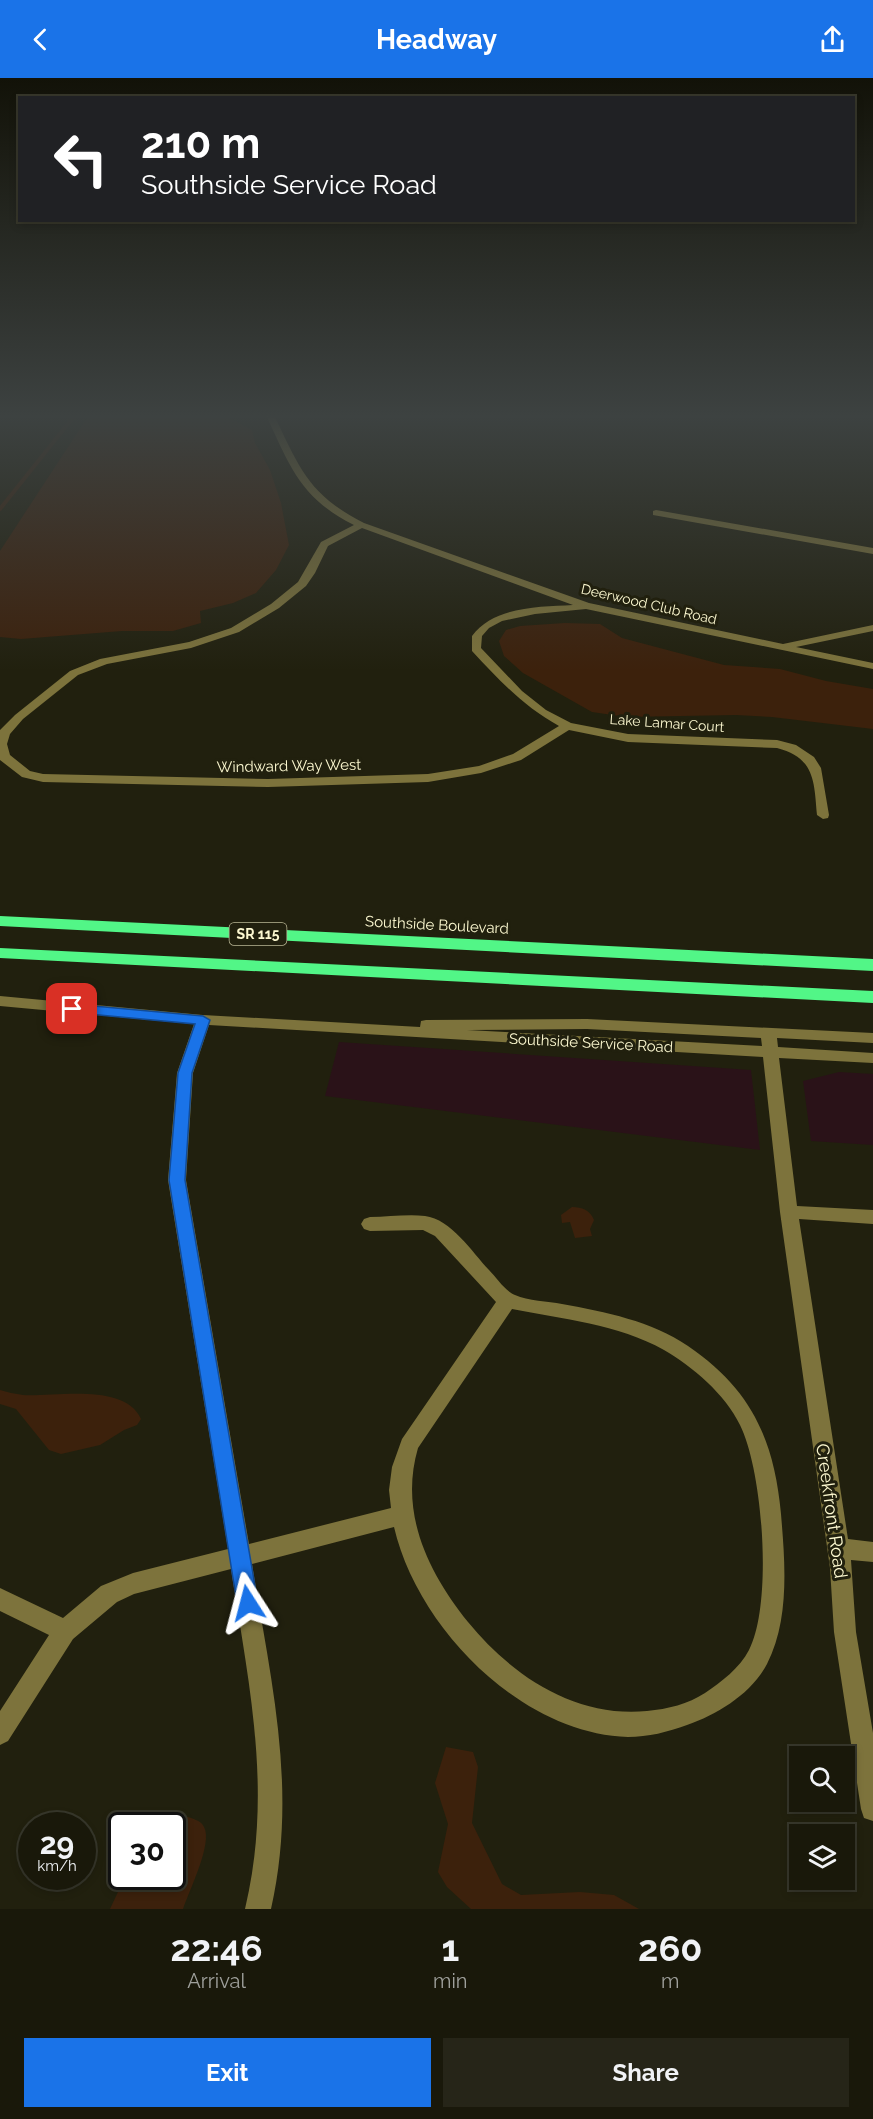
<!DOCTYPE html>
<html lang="en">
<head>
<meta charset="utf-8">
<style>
  :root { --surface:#19180a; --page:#262518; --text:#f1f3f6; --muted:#9fa09c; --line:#37372b; --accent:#1a73e8 }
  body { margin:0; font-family:Raleway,sans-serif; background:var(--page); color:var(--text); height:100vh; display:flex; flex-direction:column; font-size:22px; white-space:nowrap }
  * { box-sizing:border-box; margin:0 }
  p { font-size:20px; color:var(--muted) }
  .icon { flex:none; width:33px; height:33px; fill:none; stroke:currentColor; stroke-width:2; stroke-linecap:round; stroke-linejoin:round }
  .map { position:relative; height:1831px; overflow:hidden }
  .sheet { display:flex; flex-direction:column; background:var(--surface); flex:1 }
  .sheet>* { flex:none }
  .banner { position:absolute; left:18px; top:18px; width:837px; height:126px; border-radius:0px; box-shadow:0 3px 9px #0003,0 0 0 2px var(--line); background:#202124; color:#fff; overflow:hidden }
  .tools { position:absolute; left:789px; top:1668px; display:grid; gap:12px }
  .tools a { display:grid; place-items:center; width:66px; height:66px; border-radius:0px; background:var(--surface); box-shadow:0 3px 9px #0003,0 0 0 2px var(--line); font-size:30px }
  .speed { position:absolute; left:18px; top:1734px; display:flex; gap:12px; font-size:30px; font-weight:700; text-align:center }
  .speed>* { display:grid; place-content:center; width:78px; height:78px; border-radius:50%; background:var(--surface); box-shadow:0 3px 9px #0003,0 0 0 2px var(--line); line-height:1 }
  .speed small { font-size:15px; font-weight:400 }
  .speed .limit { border:3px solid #111; border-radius:9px; background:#fff; color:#111 }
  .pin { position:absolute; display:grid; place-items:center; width:51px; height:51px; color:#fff; margin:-26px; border-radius:12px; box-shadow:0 3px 9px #0006 }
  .me { position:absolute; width:66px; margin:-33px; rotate:351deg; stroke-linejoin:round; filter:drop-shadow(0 0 4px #0008) }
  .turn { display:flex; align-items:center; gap:21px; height:126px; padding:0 24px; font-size:27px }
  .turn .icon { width:78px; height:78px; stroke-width:2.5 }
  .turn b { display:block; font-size:42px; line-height:51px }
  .eta { display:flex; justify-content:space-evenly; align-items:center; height:102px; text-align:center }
  .eta b { font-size:36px; font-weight:700; line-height:42px }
  .cta { display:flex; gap:12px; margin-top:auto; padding:12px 24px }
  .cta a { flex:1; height:69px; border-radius:0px; background:var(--accent); color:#fff; font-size:24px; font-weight:700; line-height:69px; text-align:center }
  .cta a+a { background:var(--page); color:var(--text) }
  header { display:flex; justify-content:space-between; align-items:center; height:78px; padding:0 24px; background:var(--accent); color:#fff; font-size:27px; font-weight:700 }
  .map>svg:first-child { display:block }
</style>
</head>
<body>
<header><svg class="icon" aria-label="back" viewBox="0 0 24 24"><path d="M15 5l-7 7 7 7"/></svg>Headway<svg class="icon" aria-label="share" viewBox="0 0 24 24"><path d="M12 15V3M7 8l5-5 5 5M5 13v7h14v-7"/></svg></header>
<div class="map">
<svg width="873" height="1831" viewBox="0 0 873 1831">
  <rect width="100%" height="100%" fill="#21200e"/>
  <g fill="#2a1218">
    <polygon points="339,964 751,992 760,1072 325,1018"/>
    <polygon points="839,994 873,996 873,1067 811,1063 803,1003"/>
  </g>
  <g fill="#3c210c">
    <polygon points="89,337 216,337 229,340 252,352 255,365 270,392 281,425 289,467 276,492 256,515 233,525 200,533 201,545 173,553 122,553 21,561 0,559 0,473"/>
    <polygon points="565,545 600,546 622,560 724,587 780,591 826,603 873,611 873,651 772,639 736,637 626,639 592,634 523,595 504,578 499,563 506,552 520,548"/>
    <path d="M 572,1129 C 582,1129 590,1132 594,1142 L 590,1151 L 592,1158 L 575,1160 L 570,1144 L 562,1145 L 561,1137 Z"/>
    <path d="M 0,1312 C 7,1314 15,1316 23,1317 C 54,1319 125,1304 141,1341 L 137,1347 L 124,1352 L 100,1367 L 61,1376 L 49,1372 L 16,1331 L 0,1326 Z"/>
    <polygon points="446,1669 473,1674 478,1689 472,1745 502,1806 521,1817 580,1814 614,1817 639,1831 471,1831 447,1809 438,1794 448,1746 435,1705"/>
    <path d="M 184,1738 C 191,1740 201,1742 204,1749 C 213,1765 189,1813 183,1831 L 110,1831 L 125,1799 L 172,1798 L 172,1748 L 161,1747 L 173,1739 Z"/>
  </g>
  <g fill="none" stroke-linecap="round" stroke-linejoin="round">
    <polyline stroke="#3c210c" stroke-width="4" points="0,431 75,337"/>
    <g fill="#7d733c" fill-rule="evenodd">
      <path d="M 266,337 L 274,337 C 300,391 309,417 364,445 L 589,525 L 783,566 L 873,547 L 873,553 L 796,569 L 873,585 L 873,591 L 586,531 L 535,536 L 502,543 L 489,550 L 482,558 L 481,570 L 522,613 L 546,632 L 571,645 L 628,656 L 777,662 L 796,667 L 814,679 L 821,690 L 829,737 L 828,740 L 823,741 L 817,737 C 814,703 815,680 777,670 L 628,664 L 569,652 L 521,682 L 481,695 L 428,704 L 268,709 L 43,704 L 22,699 L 0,682 L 0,652 L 15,637 L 70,593 L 100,581 L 189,564 L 231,550 L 271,526 L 298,504 L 321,464 L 354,447 C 300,420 290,388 266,337 ZM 362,450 L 573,527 C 539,529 494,528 472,558 L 472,573 C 499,602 524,629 559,648 L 513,676 L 479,688 L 428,696 L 268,701 L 43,696 L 30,693 L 10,677 L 7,666 L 10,656 L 23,641 L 78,597 L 107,586 L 191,570 L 239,554 L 279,530 L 306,508 L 315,495 L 328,468 Z"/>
      <polygon points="656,432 873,470 873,476 653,437 653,433"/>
      <path d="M 0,918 L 203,937 L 420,949 L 421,943 L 426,942 L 587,941 L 873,955 L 873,965 L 777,960 L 778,969 L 873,975 L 873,985 L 779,980 L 797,1128 L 873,1132 L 873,1146 L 799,1141 L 848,1461 L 873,1464 L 873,1484 L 851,1482 L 856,1554 L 873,1655 L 873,1743 L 864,1740 L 861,1731 L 834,1554 L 830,1490 L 780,1134 L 763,979 L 209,947 L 193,995 L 186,1102 L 249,1466 L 391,1430 L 389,1412 L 392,1389 L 402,1361 L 496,1224 L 435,1158 L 423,1152 L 370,1153 L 364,1151 L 361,1146 L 364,1141 L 370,1139 C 388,1139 407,1136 425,1138 C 451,1141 472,1174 489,1192 C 496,1199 505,1213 515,1217 C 528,1223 548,1223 562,1226 C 606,1234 651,1243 688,1268 C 751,1311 774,1361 781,1436 C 785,1484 790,1541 767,1586 C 751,1616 718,1636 687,1647 C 668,1654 648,1659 628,1659 C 521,1656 417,1549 394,1449 L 252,1486 C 271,1604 298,1711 271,1831 L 245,1831 C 273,1713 249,1608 231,1491 L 134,1516 L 117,1524 L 73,1561 L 8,1663 L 0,1667 L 0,1633 L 49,1557 L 0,1533 L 0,1510 L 63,1540 L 101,1508 L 133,1495 L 228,1471 L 168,1102 L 177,995 L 194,946 L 0,928 ZM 587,951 L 761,960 L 762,968 L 467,952 ZM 512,1231 C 562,1241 618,1246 664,1272 C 693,1289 725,1316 740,1347 C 763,1393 773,1526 749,1572 C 740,1590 721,1604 705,1615 C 688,1626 668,1631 647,1633 C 575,1640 512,1598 468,1544 C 428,1494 399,1435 418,1370 Z"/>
    </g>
    <g fill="#52f687" fill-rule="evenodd">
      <polygon points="0,838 873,881 873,893 0,848"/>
      <polygon points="0,870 873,913 873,925 0,880"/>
    </g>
  </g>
  <linearGradient id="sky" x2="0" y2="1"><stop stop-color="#121208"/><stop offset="0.57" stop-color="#3d4241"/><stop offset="1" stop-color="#3d4241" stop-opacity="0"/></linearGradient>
  <rect width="873" height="593" fill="url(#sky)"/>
  <polygon fill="#1a73e8" stroke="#114b97" stroke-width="1.5" points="72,926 203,938 210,942 192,995 185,1102 258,1525 255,1532 248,1535 240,1532 237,1525 169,1102 178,995 195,946 67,934 65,931"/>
  <g text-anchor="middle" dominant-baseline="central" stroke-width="6" stroke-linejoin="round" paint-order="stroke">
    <g font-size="14" fill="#fdf9d1" stroke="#21200e">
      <text transform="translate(649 526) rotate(13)">Deerwood Club Road</text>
      <text transform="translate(667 645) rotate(4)">Lake Lamar Court</text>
    </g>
    <rect fill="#21200e" stroke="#bbb896" stroke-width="1.5" x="229.5" y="845" width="57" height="22" rx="4.5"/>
    <g font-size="14" font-weight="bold" fill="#fdf9d1">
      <text x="258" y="856">SR 115</text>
    </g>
    <g font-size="15" fill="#fdf9d1" stroke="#21200e">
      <text transform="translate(289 688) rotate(-1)">Windward Way West</text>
      <text transform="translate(437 847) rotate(3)">Southside Boulevard</text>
      <text transform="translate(591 965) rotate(3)">Southside Service Road</text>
    </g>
    <g font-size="18" fill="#fdf9d1" stroke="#21200e">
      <text transform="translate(832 1433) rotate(82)">Creekfront Road</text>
    </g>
  </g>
</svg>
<div class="tools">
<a><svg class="icon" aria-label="search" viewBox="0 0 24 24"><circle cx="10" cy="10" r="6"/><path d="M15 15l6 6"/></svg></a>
<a><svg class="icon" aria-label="layers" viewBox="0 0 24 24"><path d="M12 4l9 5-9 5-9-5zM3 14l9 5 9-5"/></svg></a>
</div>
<div class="speed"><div>29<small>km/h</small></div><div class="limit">30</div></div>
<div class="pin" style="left:72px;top:931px;background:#d93025"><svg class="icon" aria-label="arrive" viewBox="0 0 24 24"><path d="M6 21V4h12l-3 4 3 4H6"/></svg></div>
<svg class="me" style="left:248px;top:1525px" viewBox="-20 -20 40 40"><path d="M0-17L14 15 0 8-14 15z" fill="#1a73e8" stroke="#fff" stroke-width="4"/></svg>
<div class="banner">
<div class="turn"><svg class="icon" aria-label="left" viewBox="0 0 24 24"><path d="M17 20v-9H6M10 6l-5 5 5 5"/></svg><div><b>210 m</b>Southside Service Road</div></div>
</div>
</div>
<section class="sheet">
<div class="eta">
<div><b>22:46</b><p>Arrival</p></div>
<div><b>1</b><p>min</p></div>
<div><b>260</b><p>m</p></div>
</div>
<div class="cta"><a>Exit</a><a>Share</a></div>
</section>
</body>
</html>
